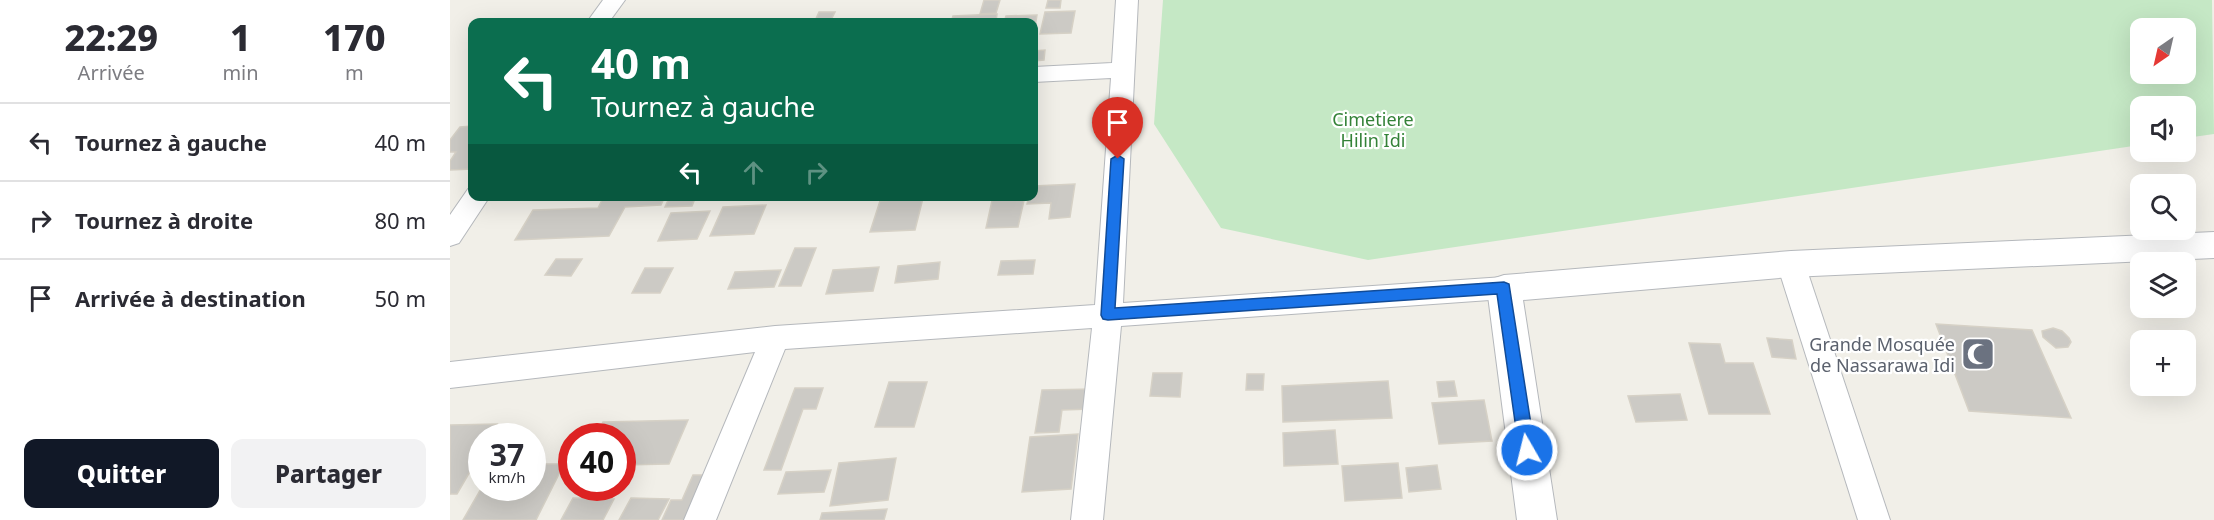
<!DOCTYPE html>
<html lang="fr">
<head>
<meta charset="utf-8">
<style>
  :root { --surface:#fff; --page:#f2f2f3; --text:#2b2b33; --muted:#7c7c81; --line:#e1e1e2; --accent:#111827 }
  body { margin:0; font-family:"Noto Sans",sans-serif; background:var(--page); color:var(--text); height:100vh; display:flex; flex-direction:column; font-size:22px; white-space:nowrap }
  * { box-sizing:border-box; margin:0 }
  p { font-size:20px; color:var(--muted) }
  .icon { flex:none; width:33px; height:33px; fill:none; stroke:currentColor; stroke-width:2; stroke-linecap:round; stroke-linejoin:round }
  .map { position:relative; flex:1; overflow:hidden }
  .sheet { display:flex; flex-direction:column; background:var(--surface); width:450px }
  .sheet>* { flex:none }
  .hud { position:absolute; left:18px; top:18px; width:570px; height:183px; border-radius:12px; box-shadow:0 6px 24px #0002; background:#0b6e4f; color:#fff; overflow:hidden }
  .needle { width:39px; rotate:214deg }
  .buttons { position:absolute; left:1680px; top:18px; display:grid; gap:12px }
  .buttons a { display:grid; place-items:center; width:66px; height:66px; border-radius:12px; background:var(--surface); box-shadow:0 6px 24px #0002; font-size:30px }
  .speed { position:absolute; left:18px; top:423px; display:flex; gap:12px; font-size:30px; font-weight:700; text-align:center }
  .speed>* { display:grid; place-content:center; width:78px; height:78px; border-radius:50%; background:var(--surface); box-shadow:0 6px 24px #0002; line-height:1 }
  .speed small { font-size:15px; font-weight:400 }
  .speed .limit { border:9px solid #d22; background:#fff; color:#111 }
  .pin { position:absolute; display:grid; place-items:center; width:51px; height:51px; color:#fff; margin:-62px -26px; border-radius:50% 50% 50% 0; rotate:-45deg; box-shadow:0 0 6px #0007 }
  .pin .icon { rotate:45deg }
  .me { position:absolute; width:66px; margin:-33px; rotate:352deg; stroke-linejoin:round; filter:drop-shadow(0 0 4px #0008) }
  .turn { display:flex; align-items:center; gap:21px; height:126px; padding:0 24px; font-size:27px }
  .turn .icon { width:78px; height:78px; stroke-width:2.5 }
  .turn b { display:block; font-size:42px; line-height:51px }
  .lanes { display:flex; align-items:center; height:57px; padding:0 24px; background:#0003; justify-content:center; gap:30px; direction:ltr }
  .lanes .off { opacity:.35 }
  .eta { display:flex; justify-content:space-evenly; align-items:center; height:102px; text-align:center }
  .eta b { font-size:36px; font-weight:800; line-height:42px }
  .button { display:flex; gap:12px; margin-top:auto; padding:12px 24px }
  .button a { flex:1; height:69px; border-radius:12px; background:var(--accent); color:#fff; font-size:24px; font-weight:800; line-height:69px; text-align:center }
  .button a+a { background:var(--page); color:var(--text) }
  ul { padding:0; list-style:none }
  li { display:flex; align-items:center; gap:18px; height:78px; padding:0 24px; border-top:2px solid var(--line) }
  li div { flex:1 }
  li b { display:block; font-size:22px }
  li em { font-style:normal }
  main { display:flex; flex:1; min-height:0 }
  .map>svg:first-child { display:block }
</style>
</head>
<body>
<main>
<section class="sheet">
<div class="eta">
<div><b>22:29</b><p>Arrivée</p></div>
<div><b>1</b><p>min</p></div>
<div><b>170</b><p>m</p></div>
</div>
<ul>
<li><svg class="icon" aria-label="left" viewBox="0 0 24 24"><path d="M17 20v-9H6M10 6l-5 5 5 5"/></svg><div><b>Tournez à gauche</b></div><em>40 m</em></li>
<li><svg class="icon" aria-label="right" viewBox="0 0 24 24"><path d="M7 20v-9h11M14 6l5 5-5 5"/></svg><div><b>Tournez à droite</b></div><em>80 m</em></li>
<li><svg class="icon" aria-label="arrive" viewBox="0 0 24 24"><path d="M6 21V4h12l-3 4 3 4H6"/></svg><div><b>Arrivée à destination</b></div><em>50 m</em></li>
</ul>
<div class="button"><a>Quitter</a><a>Partager</a></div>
</section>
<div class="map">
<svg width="1764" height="520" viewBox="0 0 1764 520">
  <rect width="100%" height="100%" fill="#f1efe8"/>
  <path fill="#c5e8c5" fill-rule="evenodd" d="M 713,0 L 1762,0 L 1764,134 L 1736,138 L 1736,106 L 1690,106 L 1690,145 L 918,260 L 771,228 L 704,124 ZM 1690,28 L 1736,28 L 1736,74 L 1690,74 Z"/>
  <g fill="#cccac5" stroke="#d6d1c6" stroke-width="1.5">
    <polygon points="534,0 550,0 546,13 530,14"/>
    <polygon points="598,0 611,0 610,8 596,8"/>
    <polygon points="625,11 621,33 590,34 595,12"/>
    <polygon points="369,12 385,12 381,20 365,21"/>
    <polygon points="547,14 546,22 501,22 503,16"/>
    <polygon points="587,15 584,34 584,22 554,22 556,16"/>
    <polygon points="595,50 594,60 584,61 584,51"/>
    <polygon points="22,126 22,169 0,170 0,161 6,152 0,152 0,140 10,127"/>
    <polygon points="625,184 620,217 599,219 601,203 577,204 579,196 584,196 584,186"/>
    <polygon points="154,196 215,196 211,205 175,207 159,236 65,240 83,210 148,208"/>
    <polygon points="220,196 246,196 242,206 215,207"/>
    <polygon points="543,196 575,196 568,227 536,228"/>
    <polygon points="473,198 465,230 420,232 430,201"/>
    <polygon points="316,205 304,234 260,236 273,207"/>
    <polygon points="260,211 247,239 208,241 221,213"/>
    <polygon points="345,248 366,248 351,286 329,286"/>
    <polygon points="106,259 132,259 121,276 95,275"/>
    <polygon points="585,260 583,274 548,275 551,261"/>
    <polygon points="490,262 488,279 445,283 448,266"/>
    <polygon points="429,267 423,291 376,294 383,270"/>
    <polygon points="195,268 223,268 210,293 182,293"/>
    <polygon points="331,270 324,287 278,289 285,272"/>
    <polygon points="1486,324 1582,330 1621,418 1519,411"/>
    <polygon points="1603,328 1612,331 1619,338 1621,342 1618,347 1606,348 1593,337 1592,331"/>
    <polygon points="1317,338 1342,340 1346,359 1322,357"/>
    <polygon points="1239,343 1270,344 1275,363 1303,363 1320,414 1259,414"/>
    <polygon points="703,373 732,373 730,397 700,396"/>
    <polygon points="797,374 814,374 813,390 796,390"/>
    <polygon points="938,381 942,418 833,422 832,386"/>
    <polygon points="1004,381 1007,396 989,397 987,382"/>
    <polygon points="439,382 477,382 464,427 425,427"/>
    <polygon points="345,388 373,388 366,409 353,409 331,470 314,470"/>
    <polygon points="644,389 641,409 612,410 609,432 585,433 592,390"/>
    <polygon points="1230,394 1237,420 1186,422 1178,396"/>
    <polygon points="1034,400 1042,441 989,444 982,403"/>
    <polygon points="238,420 219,464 172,465 172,436 146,436 153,422"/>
    <polygon points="47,424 40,436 32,436 32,451 7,494 0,494 0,425"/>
    <polygon points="885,430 888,464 834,466 833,433"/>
    <polygon points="628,434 621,489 572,492 580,437"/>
    <polygon points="446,458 438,500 380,506 389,463"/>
    <polygon points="948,463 952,498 895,501 892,466"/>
    <polygon points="82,464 114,464 86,520 13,520 32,487 82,488"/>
    <polygon points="987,465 991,489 959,492 956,468"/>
    <polygon points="381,470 374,492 328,494 336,472"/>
    <polygon points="243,475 263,475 244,520 212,520 221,500 232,500"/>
    <polygon points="123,498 164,499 153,520 111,520"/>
    <polygon points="181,498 219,499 208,520 169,520"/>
    <polygon points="437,509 434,520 370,520 372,513"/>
  </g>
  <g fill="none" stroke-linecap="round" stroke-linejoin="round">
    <g stroke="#b5b8bc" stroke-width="2">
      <g id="minor">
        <polygon points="153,0 175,0 159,22 137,22"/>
        <polygon points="666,0 688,0 673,303 1054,277 1064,280 1068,288 1064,296 1054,299 671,326 653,520 621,520 642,328 335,349 266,520 234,520 305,352 0,388 0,362 325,326 645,305 661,78 584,82 584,67 662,63"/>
        <polygon points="22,188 22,196 40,196 9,243 0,246 0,215 18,189"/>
        <polygon points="1341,253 1351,257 1355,264 1440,520 1408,520 1327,264 1331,257"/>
      </g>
    </g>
    <g stroke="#b5b8bc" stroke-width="2">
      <polygon id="tertiary" points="1764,232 1764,258 1341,277 1073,300 1107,520 1067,520 1037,288 1042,279 1054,275 1341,251"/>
    </g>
    <use href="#minor" fill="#fff" fill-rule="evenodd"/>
    <use href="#tertiary" fill="#fff" fill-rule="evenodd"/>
  </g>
  <polygon fill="#1a73e8" stroke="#114b97" stroke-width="1.5" points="668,155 674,159 665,308 1054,282 1059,284 1085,450 1083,455 1077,457 1072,455 1069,450 1047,294 658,320 653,319 651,315 661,159"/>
  <defs>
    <g id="mosque-square" transform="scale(1.725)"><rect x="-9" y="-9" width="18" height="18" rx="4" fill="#6b7280" stroke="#fff"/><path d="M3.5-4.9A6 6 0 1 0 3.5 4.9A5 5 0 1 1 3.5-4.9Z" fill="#fff"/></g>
  </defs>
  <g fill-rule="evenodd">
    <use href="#mosque-square" x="1528" y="354"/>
  </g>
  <g text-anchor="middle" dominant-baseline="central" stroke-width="4.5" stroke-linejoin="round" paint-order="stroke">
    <g font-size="18" fill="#348238" stroke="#fff">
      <text x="923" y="119">Cimetiere<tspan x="923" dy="21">Hilin Idi</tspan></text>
    </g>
    <g font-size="18" fill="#5b616d" stroke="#fff" text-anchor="end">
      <text x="1505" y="344">Grande Mosquée<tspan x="1505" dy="21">de Nassarawa Idi</tspan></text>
    </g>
  </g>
</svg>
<div class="buttons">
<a><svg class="needle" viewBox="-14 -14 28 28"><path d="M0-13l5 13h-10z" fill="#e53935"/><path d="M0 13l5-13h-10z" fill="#7c7c81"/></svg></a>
<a><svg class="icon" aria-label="sound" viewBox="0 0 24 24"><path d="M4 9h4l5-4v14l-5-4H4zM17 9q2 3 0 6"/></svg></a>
<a><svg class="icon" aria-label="search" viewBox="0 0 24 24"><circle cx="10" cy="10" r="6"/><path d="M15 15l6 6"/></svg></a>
<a><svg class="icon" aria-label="layers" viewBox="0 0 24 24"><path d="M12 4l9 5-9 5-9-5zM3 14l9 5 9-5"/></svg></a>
<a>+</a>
</div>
<div class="speed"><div>37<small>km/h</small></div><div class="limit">40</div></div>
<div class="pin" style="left:668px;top:159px;background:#d93025"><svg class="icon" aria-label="arrive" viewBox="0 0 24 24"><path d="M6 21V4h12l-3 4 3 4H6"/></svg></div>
<svg class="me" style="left:1077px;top:450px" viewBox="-20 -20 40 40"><circle r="17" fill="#1a73e8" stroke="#fff" stroke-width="3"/><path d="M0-11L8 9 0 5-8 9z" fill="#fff"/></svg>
<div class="hud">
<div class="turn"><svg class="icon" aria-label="left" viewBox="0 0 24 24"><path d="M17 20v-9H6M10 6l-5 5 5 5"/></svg><div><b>40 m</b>Tournez à gauche</div></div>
<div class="lanes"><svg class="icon" aria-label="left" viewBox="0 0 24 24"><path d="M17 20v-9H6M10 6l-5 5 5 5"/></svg><svg class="icon off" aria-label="ahead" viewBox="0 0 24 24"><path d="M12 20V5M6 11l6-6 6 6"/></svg><svg class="icon off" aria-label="right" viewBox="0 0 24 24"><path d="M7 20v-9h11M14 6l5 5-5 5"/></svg></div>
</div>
</div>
</main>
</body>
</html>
